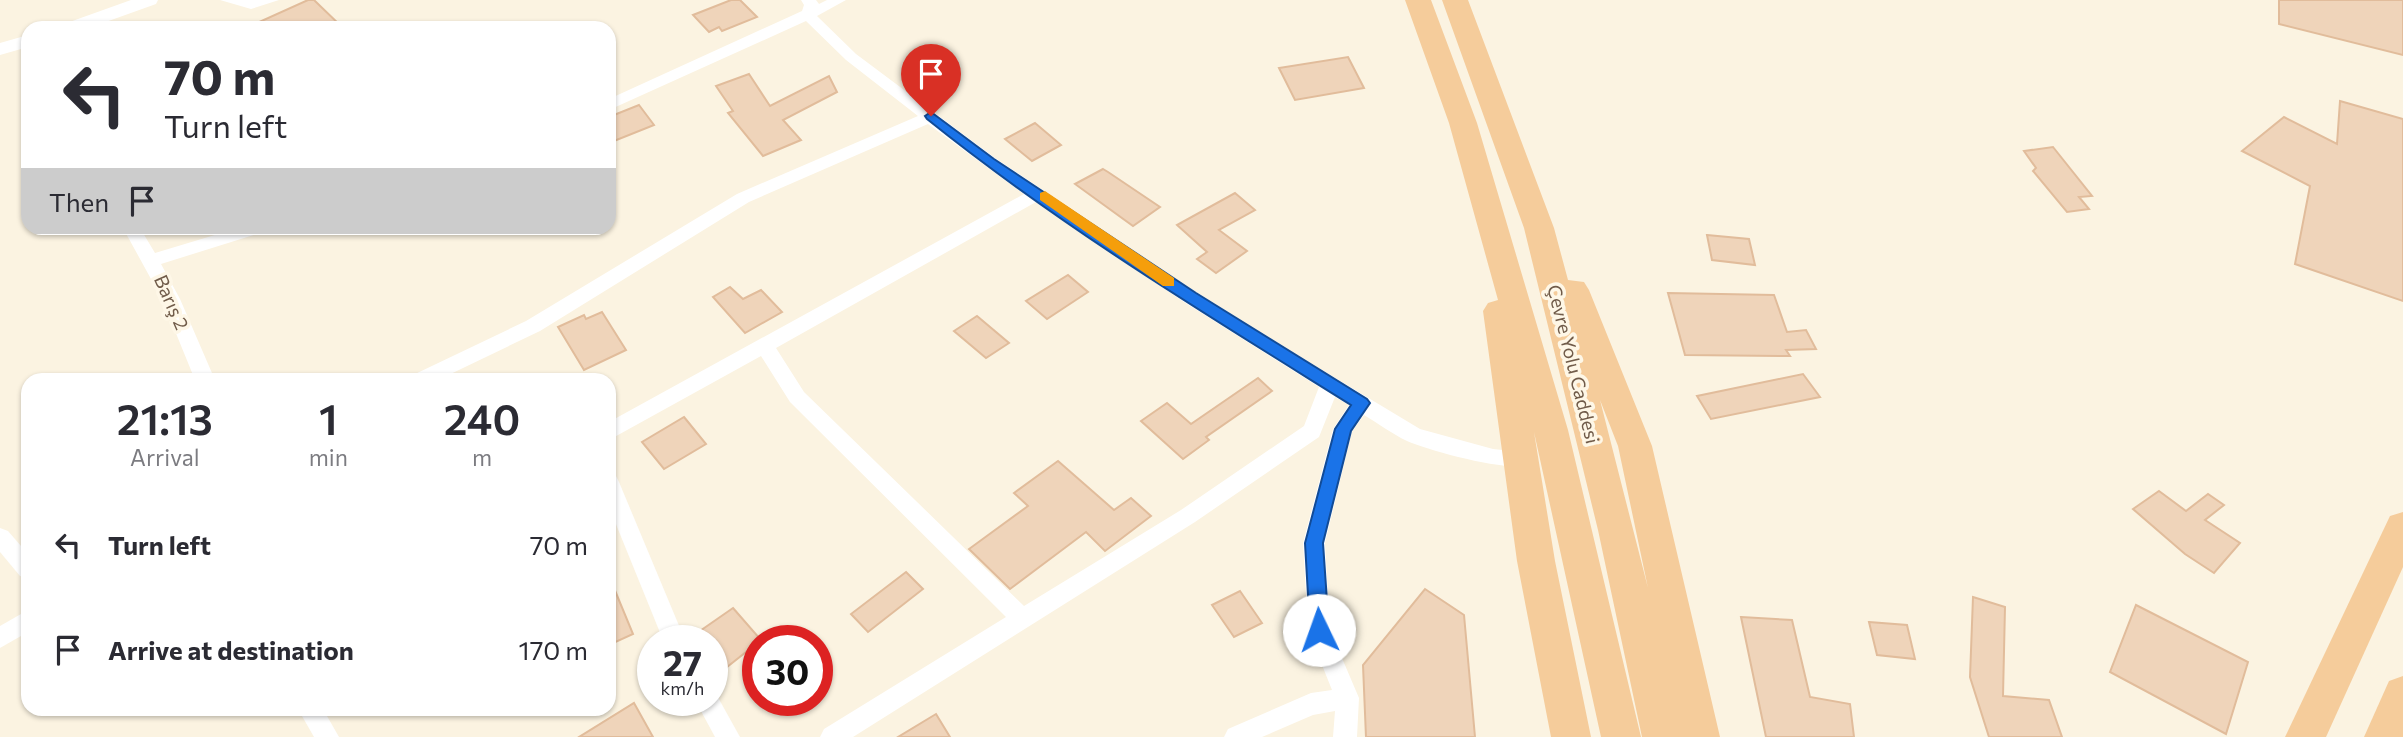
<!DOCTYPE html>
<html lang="en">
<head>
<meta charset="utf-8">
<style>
  :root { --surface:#fff; --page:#f7f7f7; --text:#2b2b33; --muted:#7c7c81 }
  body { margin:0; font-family:Commissioner,sans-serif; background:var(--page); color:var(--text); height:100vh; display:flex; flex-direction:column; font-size:26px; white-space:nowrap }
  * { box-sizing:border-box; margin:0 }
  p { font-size:23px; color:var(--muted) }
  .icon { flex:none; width:38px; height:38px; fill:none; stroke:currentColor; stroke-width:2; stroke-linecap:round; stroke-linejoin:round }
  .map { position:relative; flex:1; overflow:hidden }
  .details { position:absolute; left:21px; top:373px; width:595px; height:343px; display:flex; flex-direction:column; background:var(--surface); border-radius:21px; box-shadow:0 2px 5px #0004 }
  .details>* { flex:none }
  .hud { position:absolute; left:21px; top:21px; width:595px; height:214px; border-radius:21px; box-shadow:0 2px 5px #0004; background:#fff; color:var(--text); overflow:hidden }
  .speed { position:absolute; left:637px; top:625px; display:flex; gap:14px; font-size:35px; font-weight:700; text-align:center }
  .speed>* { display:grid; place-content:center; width:91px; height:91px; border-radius:50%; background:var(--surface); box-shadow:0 2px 5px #0004; line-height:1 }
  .speed small { font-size:18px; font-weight:400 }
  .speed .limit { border:10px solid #d22; background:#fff; color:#111 }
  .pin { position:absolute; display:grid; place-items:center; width:60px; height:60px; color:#fff; margin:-72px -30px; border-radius:50% 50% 50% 0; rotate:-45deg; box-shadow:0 0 7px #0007 }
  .pin .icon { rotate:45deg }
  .me { position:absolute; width:77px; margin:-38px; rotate:357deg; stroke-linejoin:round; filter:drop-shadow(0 0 5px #0008) }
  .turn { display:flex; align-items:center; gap:24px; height:147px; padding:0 28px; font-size:32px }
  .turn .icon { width:91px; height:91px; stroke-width:2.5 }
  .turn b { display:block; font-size:49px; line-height:60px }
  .then { display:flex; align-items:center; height:66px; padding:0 28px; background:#0003; gap:14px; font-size:26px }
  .eta { display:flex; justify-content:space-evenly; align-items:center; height:119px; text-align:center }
  .eta b { font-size:42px; font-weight:600; line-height:49px }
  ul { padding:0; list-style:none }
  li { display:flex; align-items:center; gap:21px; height:105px; padding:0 28px }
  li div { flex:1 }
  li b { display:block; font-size:26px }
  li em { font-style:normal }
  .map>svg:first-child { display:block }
</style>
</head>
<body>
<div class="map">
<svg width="2403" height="737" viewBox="0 0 2403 737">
  <rect width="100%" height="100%" fill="#fbf3e1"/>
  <g fill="#efd4ba" stroke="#e1bc9b" stroke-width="2">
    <polygon points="308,0 314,0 343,28 246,28"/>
    <polygon points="731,0 740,0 757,17 722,31 719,27 709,32 693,15"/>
    <polygon points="2279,0 2403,0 2403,55 2279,24"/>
    <polygon points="1348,57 1364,88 1295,100 1279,68"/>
    <polygon points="749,74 770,106 829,76 837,92 783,120 801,140 763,156 728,113 733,111 716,86"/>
    <polygon points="2340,101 2403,119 2403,301 2295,264 2310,186 2242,151 2284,117 2337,144"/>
    <polygon points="639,105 654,125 609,143 609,117"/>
    <polygon points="1035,123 1061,145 1032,161 1005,139"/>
    <polygon points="2053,147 2092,196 2079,197 2089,209 2067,212 2033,171 2036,168 2024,151"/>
    <polygon points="1103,169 1108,172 1160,207 1133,226 1075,184"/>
    <polygon points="1235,193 1255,210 1219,230 1247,251 1216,273 1197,259 1207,252 1177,225"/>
    <polygon points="1707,235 1749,239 1755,265 1712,260"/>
    <polygon points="1068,275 1088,292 1047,319 1026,301"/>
    <polygon points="730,287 743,299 761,290 782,312 745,333 713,297"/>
    <polygon points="1668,293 1774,295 1787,332 1806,330 1816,349 1786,350 1790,356 1685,355"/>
    <polygon points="602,312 626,350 584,370 558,327 584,315 586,319"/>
    <polygon points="977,316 1009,343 986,358 954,331"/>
    <polygon points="1803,374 1820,397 1711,419 1697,396"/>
    <polygon points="1258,378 1272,391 1206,437 1209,440 1183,459 1141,421 1167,403 1191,424"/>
    <polygon points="684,417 706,444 664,469 642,442"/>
    <polygon points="1058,461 1114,510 1131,498 1151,516 1105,551 1086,532 1010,589 969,549 1028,506 1014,493"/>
    <polygon points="2159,491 2186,511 2208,494 2224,505 2205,520 2240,543 2214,573 2185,554 2133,509"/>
    <polygon points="906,572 923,589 868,632 851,614"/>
    <polygon points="609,576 633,634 609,645"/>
    <polygon points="1425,589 1464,615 1475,737 1366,737 1363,665"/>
    <polygon points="1240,591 1262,623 1234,637 1212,605"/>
    <polygon points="1973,597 2005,607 2003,696 2049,700 2062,737 1989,737 1970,677"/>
    <polygon points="2136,605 2248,662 2226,734 2110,672"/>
    <polygon points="733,608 761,640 712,679 712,640 687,640"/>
    <polygon points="1741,617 1792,620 1810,697 1850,704 1854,737 1766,737"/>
    <polygon points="1869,622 1907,625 1915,659 1877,655"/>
    <polygon points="634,703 653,737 579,737"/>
    <polygon points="936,714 950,737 898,737"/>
  </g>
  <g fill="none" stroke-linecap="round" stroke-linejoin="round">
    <g fill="#fff" fill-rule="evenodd">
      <polygon points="220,0 279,0 251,9"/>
      <path d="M 801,0 L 816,0 L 819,4 L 827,0 L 846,0 L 817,16 L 856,54 L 995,158 L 1196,292 L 1312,364 L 1420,429 L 1493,449 L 1530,453 L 1533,459 L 1530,465 C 1507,472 1430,451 1407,441 C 1392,434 1378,423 1364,415 L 1352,431 L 1325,543 L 1330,630 L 1359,698 L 1357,737 L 1333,737 L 1335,711 L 1313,715 L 1262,737 L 1224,737 L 1228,729 L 1311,693 L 1332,690 L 1308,630 L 1303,543 L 1333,429 L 1349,405 L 1335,397 L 1319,437 L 1195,522 L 853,737 L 820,737 L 824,729 L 1006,617 L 790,402 L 761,356 L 609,440 L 609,422 L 1024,194 L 928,124 L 749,202 L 540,331 L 438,380 L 410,380 L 413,375 L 526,321 L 737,194 L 918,116 L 846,60 L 806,21 L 609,110 L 609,99 L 802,11 L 804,5 ZM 1036,202 L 1184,302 L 1319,387 L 1304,426 L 1181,510 L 1024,606 L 804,392 L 776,348 Z"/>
      <polygon points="123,228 140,228 155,253 238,228 265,228 263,232 161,264 180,299 215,380 195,380 162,299"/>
      <polygon points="609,474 616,476 619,482 685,640 663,640 609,507"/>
      <polygon points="0,528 8,531 28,554 28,578 20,576 0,552"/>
      <polygon points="28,610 28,632 0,648 0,626"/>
      <polygon points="712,691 715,692 740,737 715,737 695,700 712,700"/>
      <polygon points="298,709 323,709 339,737 314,737"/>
    </g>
    <g fill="#fff" fill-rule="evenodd">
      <polygon points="131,0 158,0 156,4 89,28 61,28 64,24"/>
      <polygon points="28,35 28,47 0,55 0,43"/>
    </g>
    <g fill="#f5cc9b" fill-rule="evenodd">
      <polygon points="1405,0 1431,0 1477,123 1568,430 1641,737 1601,737 1534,432 1555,561 1591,737 1551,737 1517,561 1483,311 1488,303 1498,300 1449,123"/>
      <path d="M 1442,0 L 1468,0 L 1554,228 L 1568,280 L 1584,282 L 1589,290 L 1652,446 L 1720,737 L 1642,737 L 1598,530 L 1524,228 ZM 1600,400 L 1618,446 L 1648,588 Z"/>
      <polygon points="2403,512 2403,567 2326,737 2285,737 2390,516"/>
      <polygon points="2403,676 2403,737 2364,737 2389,681"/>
    </g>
  </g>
  <path fill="#1a73e8" stroke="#114b97" stroke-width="2" d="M 931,112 L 994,159 L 1196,293 L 1367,399 L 1370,403 L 1351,431 L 1323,543 L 1329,630 L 1326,636 L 1319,638 L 1313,636 L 1310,630 L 1305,543 L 1335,429 L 1351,405 C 1207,315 1060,226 927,119 L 925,116 Z"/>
  <polygon fill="#f59e0b" points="1045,191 1174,278 1174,286 1163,286 1040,200 1040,193"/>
  <g text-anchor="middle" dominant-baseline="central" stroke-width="7" stroke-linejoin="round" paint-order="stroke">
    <g font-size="19" fill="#705b49" stroke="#fef7e7">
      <text transform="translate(172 302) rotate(66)">Barış 2</text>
      <text transform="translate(1574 364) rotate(76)">Çevre Yolu Caddesi</text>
    </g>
  </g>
</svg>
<div class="speed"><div>27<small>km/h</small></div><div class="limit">30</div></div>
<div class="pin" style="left:931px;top:116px;background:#d93025"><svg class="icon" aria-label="arrive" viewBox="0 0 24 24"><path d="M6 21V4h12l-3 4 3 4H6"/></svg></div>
<svg class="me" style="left:1319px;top:630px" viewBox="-20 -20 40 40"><circle r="19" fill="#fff"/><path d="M0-13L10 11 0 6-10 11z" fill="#1a73e8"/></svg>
<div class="hud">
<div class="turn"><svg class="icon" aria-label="left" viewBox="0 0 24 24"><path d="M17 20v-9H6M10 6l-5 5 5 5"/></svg><div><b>70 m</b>Turn left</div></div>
<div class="then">Then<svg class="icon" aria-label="arrive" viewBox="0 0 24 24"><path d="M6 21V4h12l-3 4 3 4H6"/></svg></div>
</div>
<section class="details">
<div class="eta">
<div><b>21:13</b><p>Arrival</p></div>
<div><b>1</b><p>min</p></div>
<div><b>240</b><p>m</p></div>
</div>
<ul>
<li><svg class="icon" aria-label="left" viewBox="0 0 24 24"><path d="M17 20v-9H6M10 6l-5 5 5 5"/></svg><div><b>Turn left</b></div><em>70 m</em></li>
<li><svg class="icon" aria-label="arrive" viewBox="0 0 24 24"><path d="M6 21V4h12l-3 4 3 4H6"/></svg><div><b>Arrive at destination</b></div><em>170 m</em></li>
</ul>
</section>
</div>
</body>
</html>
